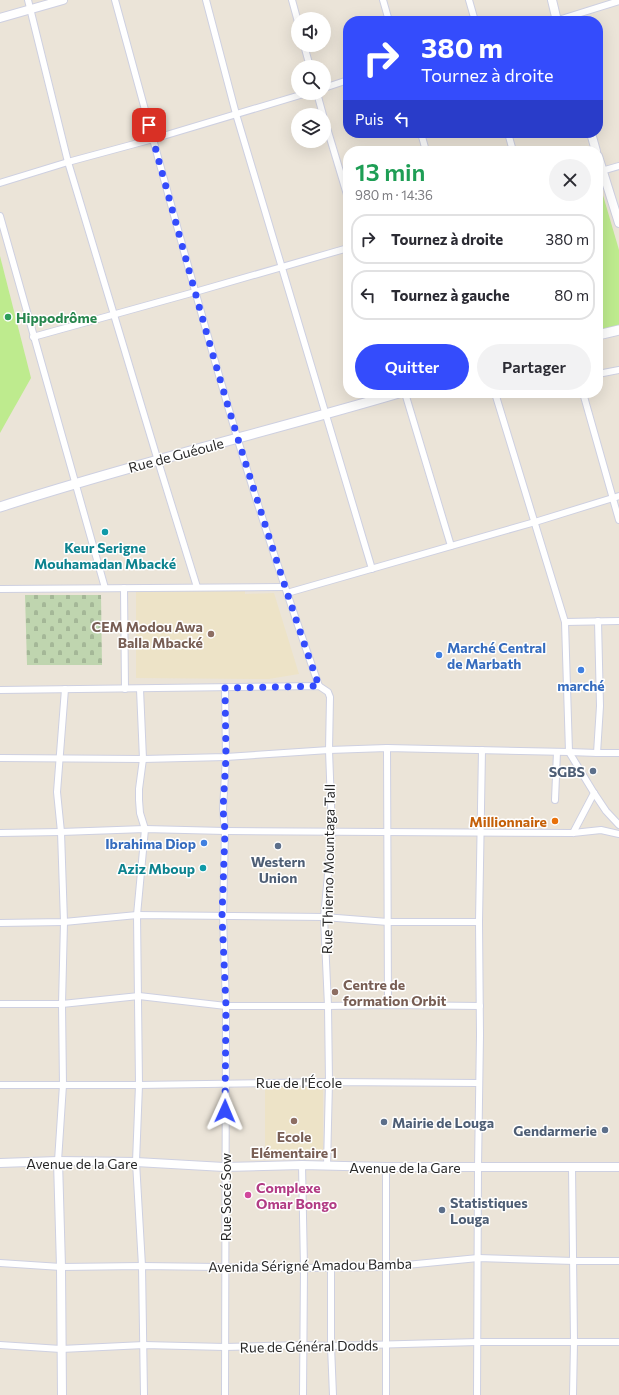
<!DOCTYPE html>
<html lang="fr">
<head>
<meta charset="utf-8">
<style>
  :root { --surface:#fff; --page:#f2f2f3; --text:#2b2b33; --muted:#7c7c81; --line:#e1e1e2; --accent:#344cfc }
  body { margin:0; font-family:Commissioner,sans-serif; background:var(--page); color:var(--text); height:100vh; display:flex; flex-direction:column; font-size:15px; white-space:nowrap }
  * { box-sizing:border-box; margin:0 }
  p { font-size:13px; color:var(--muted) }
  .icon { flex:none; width:22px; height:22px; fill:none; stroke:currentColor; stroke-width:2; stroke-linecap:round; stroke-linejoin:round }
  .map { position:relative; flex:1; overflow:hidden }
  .panel { position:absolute; left:343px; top:146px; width:260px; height:252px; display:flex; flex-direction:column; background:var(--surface); border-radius:16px; box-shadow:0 4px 16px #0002 }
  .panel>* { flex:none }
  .top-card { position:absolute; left:343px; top:16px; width:260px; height:122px; border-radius:16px; box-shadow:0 4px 16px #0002; background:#344cfc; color:#fff; overflow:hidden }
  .tools { position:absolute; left:291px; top:12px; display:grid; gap:8px }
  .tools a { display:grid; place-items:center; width:40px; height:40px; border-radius:50%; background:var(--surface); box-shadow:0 4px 16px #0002; font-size:20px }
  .pin { position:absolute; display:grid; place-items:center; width:34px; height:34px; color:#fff; margin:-17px; border-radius:8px; box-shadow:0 2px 6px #0006 }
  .me { position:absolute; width:44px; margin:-22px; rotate:1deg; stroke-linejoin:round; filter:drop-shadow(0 0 3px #0008) }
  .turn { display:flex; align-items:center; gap:14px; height:84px; padding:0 12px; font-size:18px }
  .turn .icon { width:52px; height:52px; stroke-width:2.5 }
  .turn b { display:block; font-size:28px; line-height:34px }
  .then { display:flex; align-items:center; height:38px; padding:0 12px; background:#0003; gap:8px; font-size:15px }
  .round { display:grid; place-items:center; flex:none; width:42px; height:42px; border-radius:21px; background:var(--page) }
  .summary { display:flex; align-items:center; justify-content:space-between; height:68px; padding:0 12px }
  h1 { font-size:24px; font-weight:600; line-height:30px; color:#1e9e55 }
  .button { display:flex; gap:8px; margin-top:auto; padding:8px 12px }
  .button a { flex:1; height:46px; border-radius:24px; background:var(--accent); color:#fff; font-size:16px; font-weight:600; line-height:46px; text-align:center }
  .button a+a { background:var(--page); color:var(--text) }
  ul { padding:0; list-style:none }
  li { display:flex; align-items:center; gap:12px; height:50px; margin:0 8px 6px; padding:0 4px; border:2px solid var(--line); border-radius:16px }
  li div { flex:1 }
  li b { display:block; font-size:15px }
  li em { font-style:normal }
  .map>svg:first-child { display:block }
</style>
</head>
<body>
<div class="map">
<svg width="619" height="1395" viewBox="0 0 619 1395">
  <defs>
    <pattern id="cemetery-stones" width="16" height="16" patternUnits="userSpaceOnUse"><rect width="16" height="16" fill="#bfd5af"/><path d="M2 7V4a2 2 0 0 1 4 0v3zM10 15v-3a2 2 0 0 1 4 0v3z" fill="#a4b797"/></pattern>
  </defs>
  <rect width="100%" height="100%" fill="#ebe4d8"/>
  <g fill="#ede3c7">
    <polygon points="245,588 245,594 274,593 299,674 269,679 136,678 136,590"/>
    <polygon points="265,1087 323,1087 323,1154 265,1155"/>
  </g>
  <polygon fill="url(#cemetery-stones)" points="25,595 101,595 102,665 27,665"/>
  <g fill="#beeb8e">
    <polygon points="600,185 619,250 619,327 598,333 598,186"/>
    <polygon points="0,256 31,378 0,433"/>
  </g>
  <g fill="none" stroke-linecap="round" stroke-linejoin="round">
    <g stroke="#ced0e1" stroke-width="8">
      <g id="minor">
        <polyline points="28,0 68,162 158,461 197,587"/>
        <path d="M 115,0 C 155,146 194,292 237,437 C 262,520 290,603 319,686"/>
        <polyline points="206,0 236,114 372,569"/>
        <polyline points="292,0 298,22"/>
        <polyline points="383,0 389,21"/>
        <polyline points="469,0 475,21"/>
        <polyline points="555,21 619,1"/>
        <polyline points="304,45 310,67"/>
        <polyline points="324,88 348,80"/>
        <polyline points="317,93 323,115"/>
        <polyline points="324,118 348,198"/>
        <polyline points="421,133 426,151"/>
        <polyline points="508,133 513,151"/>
        <polyline points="598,172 619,166"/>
        <polyline points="0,183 68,162 153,139 307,93"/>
        <polyline points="0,216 105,588"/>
        <polyline points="33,337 195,292 348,248"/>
        <polyline points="598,374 619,370"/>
        <polyline points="405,393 451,546"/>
        <polyline points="495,393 565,622 569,752 594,793 606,811 619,825"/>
        <polyline points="583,393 619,520"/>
        <polyline points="124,588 125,689"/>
        <polyline points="0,589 285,587"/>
        <polyline points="287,593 535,522 619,496"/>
        <polyline points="565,622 619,621"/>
        <polyline points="140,689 143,759 139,789 139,800 140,813 145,829 137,915 139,1085 136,1162 142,1266 144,1395"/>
        <polyline points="0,690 319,686 328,692 330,697 329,750 332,832 324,917 328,1006 329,1082 327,1166"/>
        <polyline points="387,748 388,1005"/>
        <polyline points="597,753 600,706 598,621"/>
        <polyline points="0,758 143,759 226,757 329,750 387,748 569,752 597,753 619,753"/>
        <polyline points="555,800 557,752"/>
        <polyline points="0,833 61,832 145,829 225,831 573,833 601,830 619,834"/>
        <polyline points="573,833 594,793"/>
        <polyline points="0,923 64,922 137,915 324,917 388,922 479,922"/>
        <polyline points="0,1004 62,1004 139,996 226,1006 328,1006 388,1005 480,1006"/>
        <polyline points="0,1085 139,1085 329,1082 478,1083"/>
        <polyline points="58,1161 63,1085 62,1004 64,922 61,832 57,792 65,689"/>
        <polyline points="302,1165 304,1268 303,1395"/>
        <polyline points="572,1166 574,1342 573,1395"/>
        <polyline points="386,1167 386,1395"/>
        <polyline points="0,1263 61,1267 142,1266 304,1268 386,1267 478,1258 574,1261 619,1261"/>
        <polyline points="331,1268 331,1346 333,1395"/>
        <polyline points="0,1345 61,1349 144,1345 225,1347 304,1345 331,1346 478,1342 619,1342"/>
        <polyline points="225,1395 226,1006 223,916 225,831 223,809 226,757 225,688"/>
        <polyline points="477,1395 478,1167 480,1035 479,922 482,750"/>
      </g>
    </g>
    <g stroke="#ced0e1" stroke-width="10">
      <g id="tertiary">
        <polyline points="552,0 557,21"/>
        <polyline points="0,18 63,0"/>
        <polyline points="591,133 596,151"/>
        <polyline points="598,156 619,223"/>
        <polyline points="58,1161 61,1267 62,1395"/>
        <polyline points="0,1163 58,1161 136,1162 224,1167 302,1165 386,1167 619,1167"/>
      </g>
    </g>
    <g stroke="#ced0e1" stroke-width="11">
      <g id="secondary">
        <polyline points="598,335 619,330"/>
        <path d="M 0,507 C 132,464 267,432 399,393"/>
      </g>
    </g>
    <use href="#minor" stroke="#fff" stroke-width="6"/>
    <use href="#tertiary" stroke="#fff" stroke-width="8"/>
    <use href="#secondary" stroke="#fff" stroke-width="9"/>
  </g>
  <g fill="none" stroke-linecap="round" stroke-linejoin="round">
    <path stroke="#344cfc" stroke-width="7" stroke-dasharray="0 12.6" d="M 149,125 C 178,230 206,335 238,439 C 264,522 290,604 319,686 L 225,688 L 226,757 L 223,809 L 225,831 L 222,916 L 226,1006 L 225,1111"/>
  </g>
  <circle fill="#2e9e5b" stroke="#fff" stroke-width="1.5" cx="8" cy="317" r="4"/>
  <g fill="#0f9aa8" stroke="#fff" stroke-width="1.5">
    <circle cx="105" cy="532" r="4"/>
    <circle cx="203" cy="868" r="4"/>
  </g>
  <g fill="#8d6e63" stroke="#fff" stroke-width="1.5">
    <circle cx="211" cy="634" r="4"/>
    <circle cx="335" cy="992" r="4"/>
    <circle cx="294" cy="1121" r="4"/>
  </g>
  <g fill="#3f7fe0" stroke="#fff" stroke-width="1.5">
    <circle cx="439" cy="655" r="4"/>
    <circle cx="581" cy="670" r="4"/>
    <circle cx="204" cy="843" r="4"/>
  </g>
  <g fill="#5c6f8a" stroke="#fff" stroke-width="1.5">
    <circle cx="593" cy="771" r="4"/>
    <circle cx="278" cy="846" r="4"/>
    <circle cx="384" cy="1122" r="4"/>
    <circle cx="605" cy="1130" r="4"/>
    <circle cx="442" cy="1210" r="4"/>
  </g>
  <circle fill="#e8710a" stroke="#fff" stroke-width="1.5" cx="555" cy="821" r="4"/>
  <circle fill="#d1479c" stroke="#fff" stroke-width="1.5" cx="248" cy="1195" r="4"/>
  <g text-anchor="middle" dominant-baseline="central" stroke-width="3" stroke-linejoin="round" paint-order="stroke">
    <g font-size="14" font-weight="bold" fill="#27864d" stroke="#fff" text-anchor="start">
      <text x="16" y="317">Hippodrôme</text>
    </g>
    <g font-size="14" fill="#282828" stroke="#fff">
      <text transform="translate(176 455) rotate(-15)">Rue de Guéoule</text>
      <text transform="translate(328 869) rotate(-89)">Rue Thierno Mountaga Tall</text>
      <text x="299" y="1082">Rue de l'École</text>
      <text x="82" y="1163">Avenue de la Gare</text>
      <text x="405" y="1167">Avenue de la Gare</text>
      <text transform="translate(225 1197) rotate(-90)">Rue Socé Sow</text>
      <text transform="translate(310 1265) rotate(-1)">Avenida Sérigné Amadou Bamba</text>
      <text transform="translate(309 1346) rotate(-1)">Rue de Général Dodds</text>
    </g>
    <g font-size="14" font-weight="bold" fill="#0d838f" stroke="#fff">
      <text x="105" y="547">Keur Serigne<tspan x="105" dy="16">Mouhamadan Mbacké</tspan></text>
      <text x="195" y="868" text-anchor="end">Aziz Mboup</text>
    </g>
    <g font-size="14" font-weight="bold" fill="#785e54" stroke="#fff" text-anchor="end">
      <text x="203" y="626">CEM Modou Awa<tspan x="203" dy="16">Balla Mbacké</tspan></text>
      <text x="343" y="984" text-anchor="start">Centre de<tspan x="343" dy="16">formation Orbit</tspan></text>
      <text x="294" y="1136" text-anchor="middle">Ecole<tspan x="294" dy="16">Elémentaire 1</tspan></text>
    </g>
    <g font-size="14" font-weight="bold" fill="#366cbe" stroke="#fff" text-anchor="start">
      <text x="447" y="647">Marché Central<tspan x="447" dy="16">de Marbath</tspan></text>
      <text x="581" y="685" text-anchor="middle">marché</text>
      <text x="196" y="843" text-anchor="end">Ibrahima Diop</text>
    </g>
    <g font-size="14" font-weight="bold" fill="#4e5e75" stroke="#fff" text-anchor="end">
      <text x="585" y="771">SGBS</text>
      <text x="278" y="861" text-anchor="middle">Western<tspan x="278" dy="16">Union</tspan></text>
      <text x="392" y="1122" text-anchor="start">Mairie de Louga</text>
      <text x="597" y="1130">Gendarmerie</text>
      <text x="450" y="1202" text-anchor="start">Statistiques<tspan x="450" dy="16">Louga</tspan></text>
    </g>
    <g font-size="14" font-weight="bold" fill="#c56008" stroke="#fff" text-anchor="end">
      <text x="547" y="821">Millionnaire</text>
    </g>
    <g font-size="14" font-weight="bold" fill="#b23c85" stroke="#fff" text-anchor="start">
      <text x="256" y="1187">Complexe<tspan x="256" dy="16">Omar Bongo</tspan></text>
    </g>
  </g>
</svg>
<div class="tools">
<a><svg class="icon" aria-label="sound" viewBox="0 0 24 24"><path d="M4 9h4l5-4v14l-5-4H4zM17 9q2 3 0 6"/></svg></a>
<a><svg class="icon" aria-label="search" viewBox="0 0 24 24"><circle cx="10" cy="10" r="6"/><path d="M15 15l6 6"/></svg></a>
<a><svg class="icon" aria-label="layers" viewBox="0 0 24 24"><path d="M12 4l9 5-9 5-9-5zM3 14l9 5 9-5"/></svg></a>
</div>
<div class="pin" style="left:149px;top:125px;background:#d93025"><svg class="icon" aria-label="arrive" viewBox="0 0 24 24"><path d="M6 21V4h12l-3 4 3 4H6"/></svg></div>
<svg class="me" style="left:225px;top:1111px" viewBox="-20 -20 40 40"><path d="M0-17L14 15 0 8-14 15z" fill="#344cfc" stroke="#fff" stroke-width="4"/></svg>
<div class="top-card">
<div class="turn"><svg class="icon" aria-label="right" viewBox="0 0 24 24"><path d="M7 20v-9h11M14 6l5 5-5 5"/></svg><div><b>380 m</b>Tournez à droite</div></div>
<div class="then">Puis<svg class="icon" aria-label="left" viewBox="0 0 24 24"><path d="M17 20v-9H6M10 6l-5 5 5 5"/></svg></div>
</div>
<section class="panel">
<div class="summary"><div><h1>13 min</h1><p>980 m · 14:36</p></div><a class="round"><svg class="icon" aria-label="close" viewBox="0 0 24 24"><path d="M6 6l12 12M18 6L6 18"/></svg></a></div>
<ul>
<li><svg class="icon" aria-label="right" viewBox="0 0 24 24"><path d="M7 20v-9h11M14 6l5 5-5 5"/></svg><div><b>Tournez à droite</b></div><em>380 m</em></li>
<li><svg class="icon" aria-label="left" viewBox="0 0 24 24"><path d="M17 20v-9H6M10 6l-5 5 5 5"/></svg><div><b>Tournez à gauche</b></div><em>80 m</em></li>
</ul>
<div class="button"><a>Quitter</a><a>Partager</a></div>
</section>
</div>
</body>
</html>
